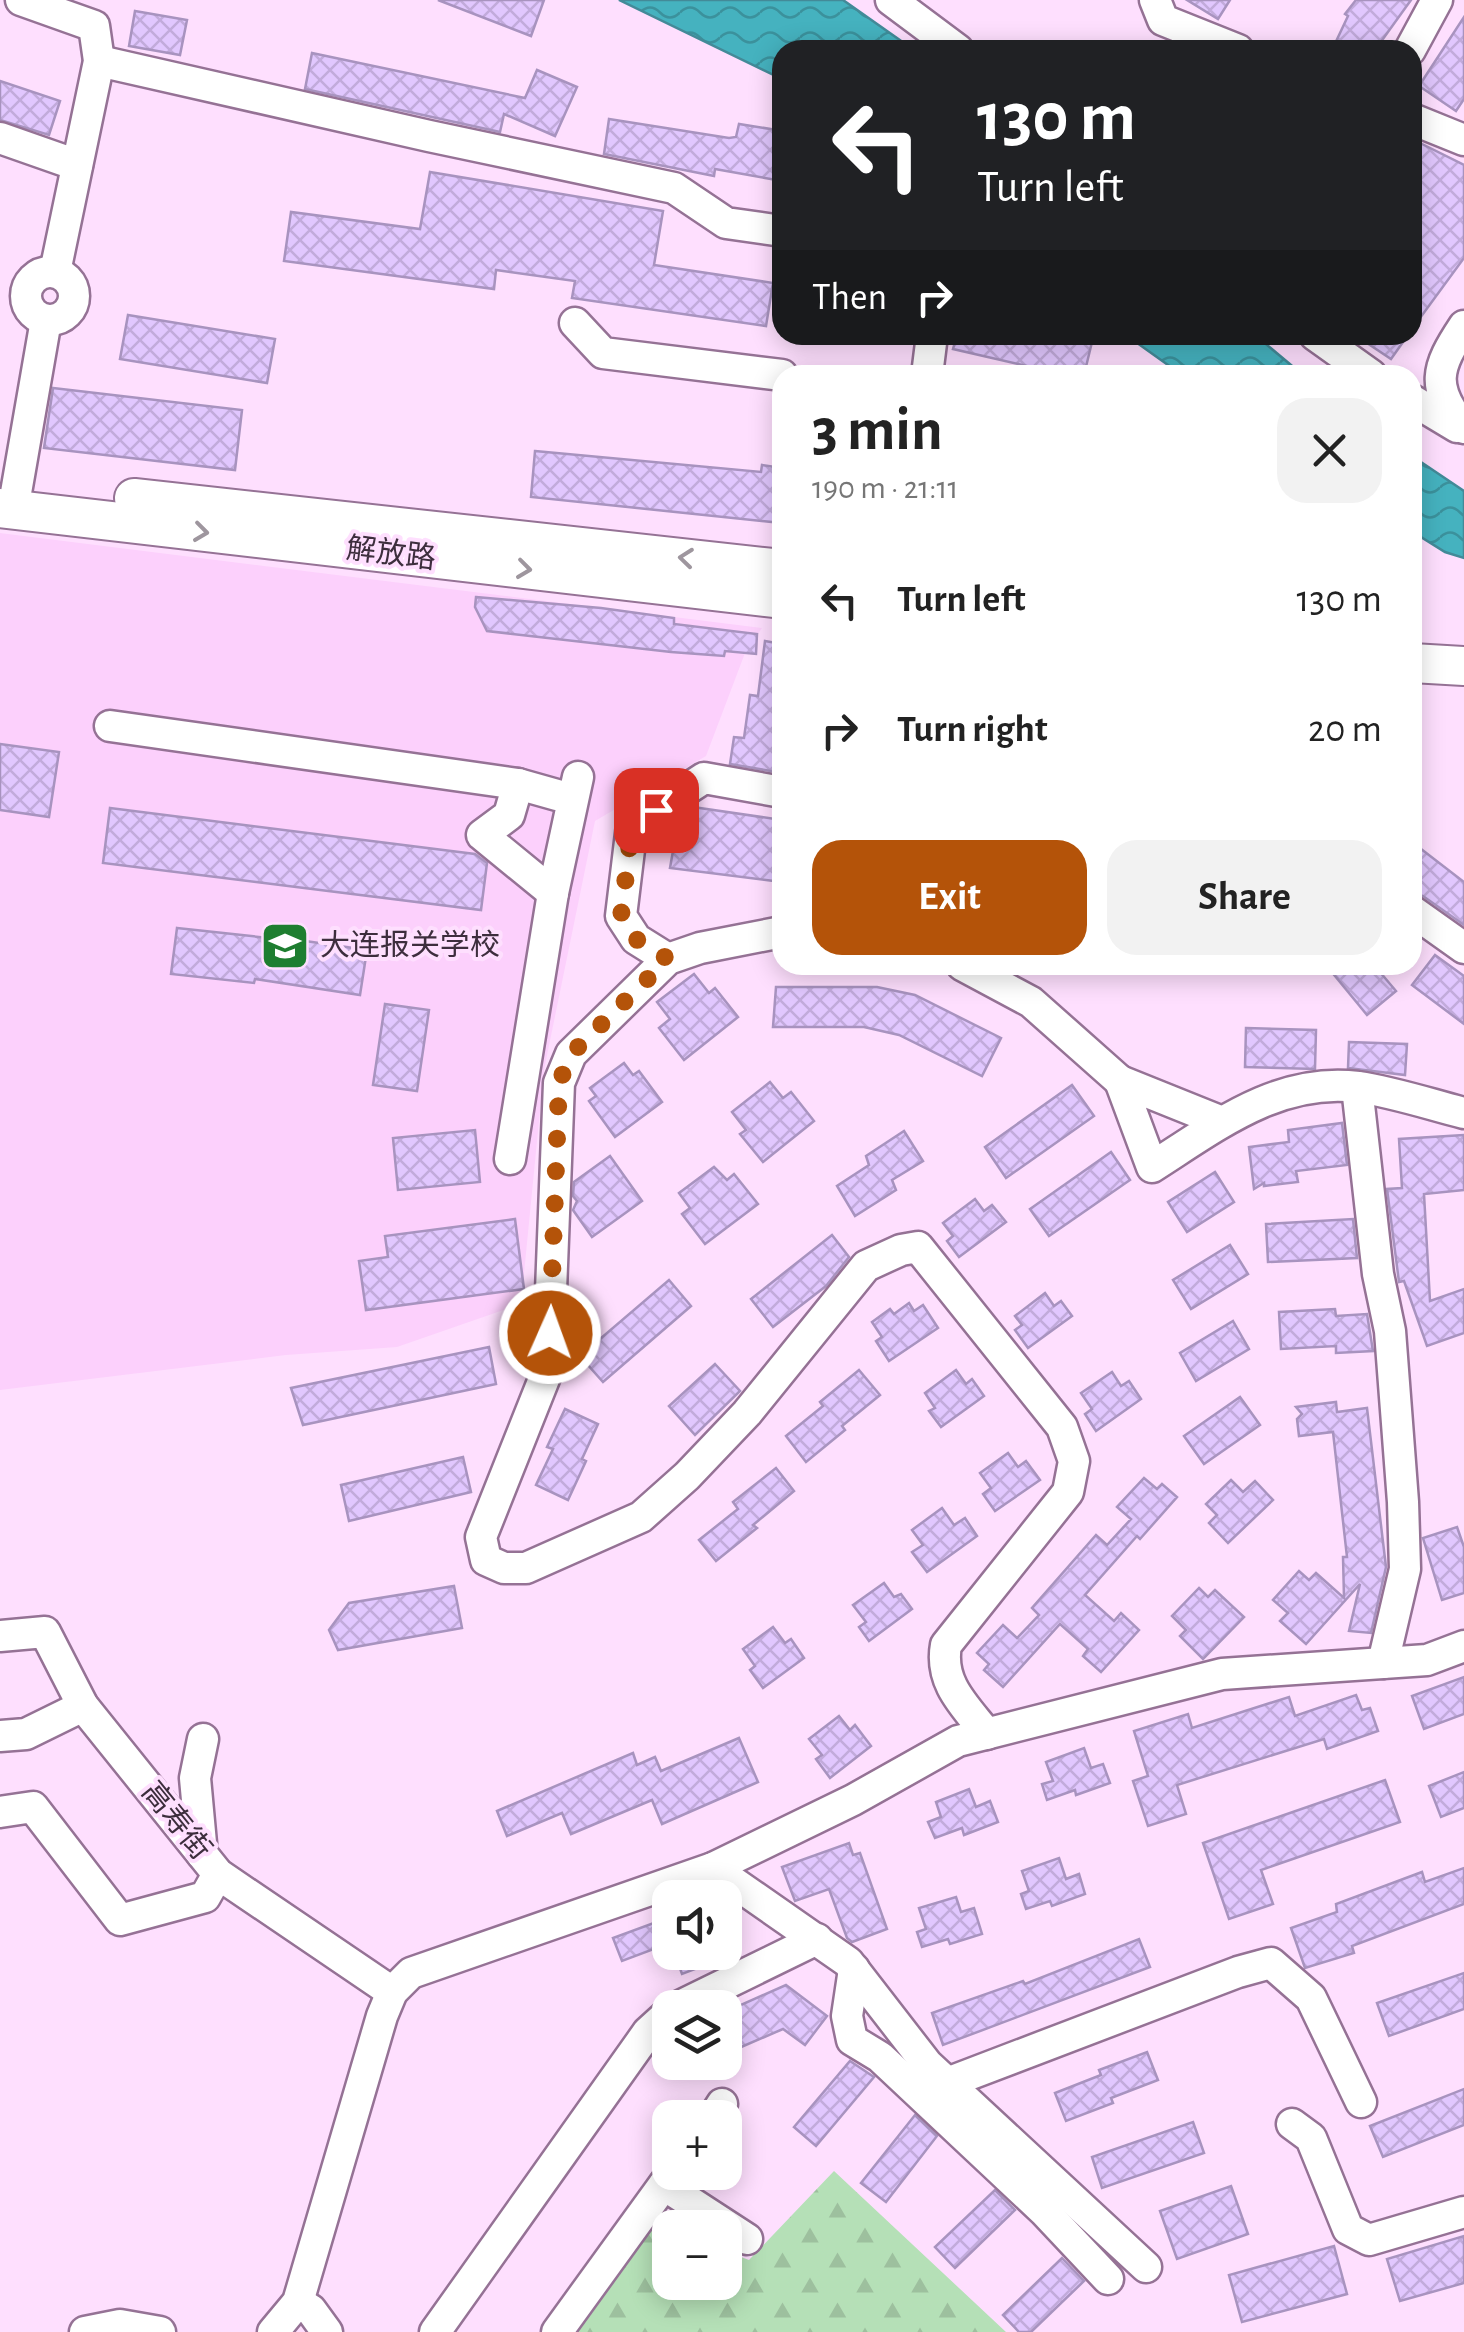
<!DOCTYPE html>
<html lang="en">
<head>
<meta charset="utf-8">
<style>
  :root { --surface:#fff; --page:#f2f2f2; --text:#222; --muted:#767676; --accent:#b45309 }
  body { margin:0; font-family:"Alegreya Sans","Noto Sans SC",sans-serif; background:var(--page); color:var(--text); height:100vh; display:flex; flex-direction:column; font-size:38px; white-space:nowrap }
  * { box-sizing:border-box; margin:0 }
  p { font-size:32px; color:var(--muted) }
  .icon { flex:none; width:55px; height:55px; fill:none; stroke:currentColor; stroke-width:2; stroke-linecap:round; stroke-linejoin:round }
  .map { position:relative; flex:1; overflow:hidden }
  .details { position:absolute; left:772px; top:365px; width:650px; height:610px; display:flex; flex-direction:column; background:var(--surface); border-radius:30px; box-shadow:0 5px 25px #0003 }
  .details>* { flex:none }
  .hud { position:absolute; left:772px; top:40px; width:650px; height:305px; border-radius:30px; box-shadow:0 5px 25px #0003; background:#202124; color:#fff; overflow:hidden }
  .buttons { position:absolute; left:652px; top:1880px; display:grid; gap:20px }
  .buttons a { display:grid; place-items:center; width:90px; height:90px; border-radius:20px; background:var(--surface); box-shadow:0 5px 25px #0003; font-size:50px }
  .pin { position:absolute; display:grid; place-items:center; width:85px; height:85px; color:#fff; margin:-42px; border-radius:20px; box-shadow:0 5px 15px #0006 }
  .me { position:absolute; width:110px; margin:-55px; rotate:2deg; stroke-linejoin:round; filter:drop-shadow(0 0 8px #0008) }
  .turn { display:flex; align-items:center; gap:35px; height:210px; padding:0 40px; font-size:45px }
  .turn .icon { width:130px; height:130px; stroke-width:2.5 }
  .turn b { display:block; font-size:70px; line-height:85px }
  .then { display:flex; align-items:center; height:95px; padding:0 40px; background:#0003; gap:20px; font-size:38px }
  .round { display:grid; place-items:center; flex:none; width:105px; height:105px; border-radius:30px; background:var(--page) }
  .summary { display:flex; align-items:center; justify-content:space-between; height:170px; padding:0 40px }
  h1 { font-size:60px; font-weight:600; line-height:75px }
  .cta { display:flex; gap:20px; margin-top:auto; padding:20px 40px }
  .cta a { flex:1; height:115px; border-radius:30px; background:var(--accent); color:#fff; font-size:40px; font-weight:600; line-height:115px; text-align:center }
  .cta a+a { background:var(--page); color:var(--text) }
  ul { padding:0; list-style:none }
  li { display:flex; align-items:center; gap:30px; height:130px; padding:0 40px }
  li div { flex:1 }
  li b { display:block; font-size:38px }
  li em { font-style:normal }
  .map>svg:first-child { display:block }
</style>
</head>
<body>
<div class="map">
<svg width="1464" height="2332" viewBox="0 0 1464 2332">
  <defs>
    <pattern id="forest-firs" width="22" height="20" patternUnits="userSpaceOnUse" patternTransform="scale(2.5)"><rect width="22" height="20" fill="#b5e0b7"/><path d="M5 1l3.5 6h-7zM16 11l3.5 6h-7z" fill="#9dc09e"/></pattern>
    <pattern id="water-waves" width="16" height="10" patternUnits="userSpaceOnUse" patternTransform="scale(2.5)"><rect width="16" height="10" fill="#45b2bf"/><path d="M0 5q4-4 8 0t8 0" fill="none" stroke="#3b919c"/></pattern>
    <pattern id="building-cross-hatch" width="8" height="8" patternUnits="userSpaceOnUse" patternTransform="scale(2.5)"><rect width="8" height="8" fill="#e1c7fe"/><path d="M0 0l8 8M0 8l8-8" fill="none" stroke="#c2abdb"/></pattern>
  </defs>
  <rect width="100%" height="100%" fill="#fedffe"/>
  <polygon fill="#fcd0fc" points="0,533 762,628 745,653 706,756 595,821 544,1070 521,1304 397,1347 286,1355 0,1390"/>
  <polygon fill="url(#forest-firs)" points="834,2171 1006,2332 574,2332 652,2223 670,2230 670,2282 725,2282 725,2251 749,2260"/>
  <g fill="url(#water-waves)" stroke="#438a98" stroke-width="2.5">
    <polygon points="619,0 843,0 914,50 782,50 782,79"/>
    <polygon points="1126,335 1255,335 1303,375 1182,375"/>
    <polygon points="1412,456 1464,491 1464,558 1445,552 1413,532"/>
  </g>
  <g fill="url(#building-cross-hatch)" stroke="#a893bf" stroke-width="2.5">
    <polygon points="438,0 544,0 531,36"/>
    <polygon points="1187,0 1230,0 1218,19"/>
    <polygon points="1356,0 1411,0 1375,50 1332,50 1348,16 1345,14"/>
    <polygon points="135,11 187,20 180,55 129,46"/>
    <polygon points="1464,17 1464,99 1456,111 1419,86"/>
    <polygon points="312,53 525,98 537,70 577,87 555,136 504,114 500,132 305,89"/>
    <polygon points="0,81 60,101 49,135 0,120"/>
    <polygon points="609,119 729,138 736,137 739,124 777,130 777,134 782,135 782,181 715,169 714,176 604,154"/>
    <polygon points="1412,139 1464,165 1464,258 1412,329"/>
    <polygon points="430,172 663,211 654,265 773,283 766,326 572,298 575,281 496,270 494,289 284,261 291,212 420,229"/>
    <polygon points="128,315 275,339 267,383 120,359"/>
    <polygon points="957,335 1064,335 1092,342 1084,375 1065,375 953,349"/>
    <polygon points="1355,335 1408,335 1391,359"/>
    <polygon points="53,388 242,410 235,470 44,448"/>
    <polygon points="535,451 761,472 762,465 782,468 782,523 531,497"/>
    <polygon points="476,597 601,608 674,618 674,624 757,634 756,654 725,651 724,656 671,652 487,631 475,607"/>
    <polygon points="765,641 782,644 782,773 730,764 734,737 744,738 750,695 758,696"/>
    <polygon points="0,744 59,752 49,817 0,810"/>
    <polygon points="693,807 782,820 782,882 670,868 679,817"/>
    <polygon points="110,808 475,854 487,863 481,910 103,863"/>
    <polygon points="1412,842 1464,882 1464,925 1423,896 1412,892"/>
    <polygon points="177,928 278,939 278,937 367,950 360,995 255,979 254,983 171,974"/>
    <polygon points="1435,955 1464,976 1464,1024 1412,985"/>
    <polygon points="1326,965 1374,965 1396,991 1367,1015"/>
    <polygon points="694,974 709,993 715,988 738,1017 684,1060 659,1028 670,1019 657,1002"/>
    <polygon points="776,987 877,987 915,995 1001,1038 982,1076 899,1035 864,1027 773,1027"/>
    <polygon points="385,1004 429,1010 417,1091 373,1085"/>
    <polygon points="1246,1028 1316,1030 1315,1069 1245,1067"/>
    <polygon points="1349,1042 1407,1044 1405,1075 1348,1068"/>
    <polygon points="624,1063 633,1075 639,1071 662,1102 615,1137 589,1101 596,1096 590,1088"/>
    <polygon points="770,1082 783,1098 791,1092 814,1121 763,1162 740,1134 746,1130 732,1112"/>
    <polygon points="1072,1085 1094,1116 1006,1178 985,1147"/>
    <polygon points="1342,1123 1347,1165 1296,1171 1298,1182 1264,1186 1264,1183 1254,1189 1249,1147 1289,1142 1288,1130"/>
    <polygon points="475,1130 480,1182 398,1190 393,1138"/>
    <polygon points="904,1131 923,1161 892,1180 896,1190 855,1216 837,1186 869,1165 866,1156"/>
    <polygon points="1464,1135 1464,1190 1424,1194 1430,1301 1464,1289 1464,1333 1427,1346 1404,1281 1399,1282 1387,1189 1402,1188 1399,1139"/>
    <polygon points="1111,1152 1130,1180 1049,1236 1030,1209"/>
    <polygon points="610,1156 642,1201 592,1237 573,1210 577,1201 573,1196 574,1182"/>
    <polygon points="714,1167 727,1180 734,1174 758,1204 705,1244 682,1214 690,1208 679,1193"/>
    <polygon points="1215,1172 1234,1202 1187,1232 1168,1202"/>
    <polygon points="975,1199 984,1211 992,1205 1006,1222 959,1257 947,1241 953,1236 943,1223"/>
    <polygon points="515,1219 524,1289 366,1310 359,1261 388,1257 385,1236"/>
    <polygon points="1353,1219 1357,1258 1268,1262 1266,1224"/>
    <polygon points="832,1235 849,1257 826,1286 773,1327 751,1299"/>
    <polygon points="1230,1245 1248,1274 1191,1309 1173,1280"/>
    <polygon points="669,1280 691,1306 603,1382 580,1356"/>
    <polygon points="1045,1293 1054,1306 1061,1301 1072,1316 1028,1348 1015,1330 1022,1325 1015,1316"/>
    <polygon points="909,1303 914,1311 923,1305 938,1328 889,1361 876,1341 882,1337 872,1322 890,1309 894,1314"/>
    <polygon points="1335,1309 1336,1316 1367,1314 1373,1351 1336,1353 1336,1346 1281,1349 1279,1312"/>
    <polygon points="1233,1321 1249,1349 1196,1381 1180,1353"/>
    <polygon points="489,1347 496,1384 303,1425 291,1388"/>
    <polygon points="715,1364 740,1391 695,1435 669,1406"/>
    <polygon points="859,1370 880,1395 842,1426 845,1430 806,1462 786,1436 823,1406 820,1402"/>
    <polygon points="956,1370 966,1384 972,1379 984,1396 941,1427 929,1411 935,1408 925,1393"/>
    <polygon points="1112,1372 1121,1386 1129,1381 1141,1399 1096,1431 1085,1414 1092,1409 1081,1393"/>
    <polygon points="1240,1397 1260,1425 1204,1464 1184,1436"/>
    <polygon points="1336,1402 1337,1412 1367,1408 1386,1567 1371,1633 1349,1631 1360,1584 1306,1644 1280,1621 1288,1613 1273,1600 1299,1571 1309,1580 1316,1573 1344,1598 1343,1557 1347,1557 1333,1432 1299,1436 1297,1419 1302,1414 1296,1407"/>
    <polygon points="565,1409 598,1424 582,1459 586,1461 568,1500 536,1485 553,1449 547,1447"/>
    <polygon points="1008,1453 1018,1467 1026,1461 1040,1480 995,1511 983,1494 991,1488 980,1473"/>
    <polygon points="463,1457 471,1492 349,1521 341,1485"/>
    <polygon points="776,1468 794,1491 753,1525 757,1528 716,1561 699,1540 738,1509 733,1502"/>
    <polygon points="1144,1478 1157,1489 1162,1484 1177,1497 1140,1539 1137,1536 1085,1595 1114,1621 1121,1613 1139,1630 1101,1672 1083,1656 1088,1649 1060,1624 1003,1687 984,1670 989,1664 977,1653 1003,1625 1017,1638 1039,1615 1032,1608 1096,1535 1107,1545 1131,1519 1117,1507"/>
    <polygon points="1231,1480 1243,1492 1255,1481 1273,1500 1228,1543 1209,1523 1217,1515 1206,1504"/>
    <polygon points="942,1508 954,1525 965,1518 977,1536 927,1572 912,1552 923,1545 912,1530"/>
    <polygon points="1457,1527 1464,1547 1464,1593 1442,1600 1423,1538"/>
    <polygon points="884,1583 894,1597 901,1594 912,1609 869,1641 859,1627 866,1622 853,1605"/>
    <polygon points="454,1586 462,1628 338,1650 329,1630 349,1603"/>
    <polygon points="1199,1588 1208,1597 1215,1590 1244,1617 1203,1659 1180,1636 1186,1630 1172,1616"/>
    <polygon points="773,1627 785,1643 791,1639 804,1658 763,1688 750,1670 755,1666 743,1649"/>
    <polygon points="1464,1677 1464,1714 1424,1729 1412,1696"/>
    <polygon points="1356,1695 1362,1710 1370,1708 1378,1731 1327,1749 1324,1739 1177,1785 1186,1814 1148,1826 1133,1781 1148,1776 1134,1731 1188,1714 1192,1728 1289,1697 1295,1716"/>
    <polygon points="839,1716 850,1730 855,1725 871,1746 830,1778 816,1759 822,1755 809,1739"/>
    <polygon points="739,1738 758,1782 662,1824 652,1800 571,1834 562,1813 507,1836 497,1811 633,1753 637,1765 655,1757 661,1771"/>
    <polygon points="1084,1748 1091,1768 1103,1764 1110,1783 1076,1795 1075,1790 1047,1800 1042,1784 1053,1781 1046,1762"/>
    <polygon points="1464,1772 1464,1808 1441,1817 1429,1786"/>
    <polygon points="1385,1780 1400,1822 1261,1870 1273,1904 1229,1919 1203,1843"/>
    <polygon points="969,1789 976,1807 990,1801 998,1822 964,1835 962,1828 935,1838 928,1822 941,1817 936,1802"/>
    <polygon points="849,1843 853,1855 860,1853 887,1929 852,1942 847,1938 829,1889 795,1901 782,1867"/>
    <polygon points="1059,1858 1066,1879 1079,1874 1085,1894 1052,1906 1050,1901 1026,1909 1021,1894 1029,1891 1022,1871"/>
    <polygon points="1464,1868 1464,1904 1352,1946 1354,1953 1305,1968 1291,1928 1337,1912 1336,1904 1422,1872 1425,1882"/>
    <polygon points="956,1897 961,1912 974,1908 982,1934 950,1944 948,1939 922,1947 917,1932 926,1929 919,1908"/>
    <polygon points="670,1917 670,1943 622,1961 613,1938"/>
    <polygon points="1139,1939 1150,1967 943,2045 932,2013 1023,1981 1025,1984"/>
    <polygon points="674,1952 735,1952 735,1954 682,1974"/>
    <polygon points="1464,1973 1464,2009 1389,2036 1377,2003"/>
    <polygon points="786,1985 827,2016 805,2045 783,2029 725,2054 725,2012"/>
    <polygon points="1147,2052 1158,2080 1111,2098 1113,2103 1066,2121 1055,2093 1101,2075 1099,2070"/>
    <polygon points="850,2061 874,2077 816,2146 794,2127"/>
    <polygon points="1464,2089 1464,2125 1383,2157 1370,2126"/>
    <polygon points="915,2115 937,2136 886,2202 861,2183"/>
    <polygon points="1193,2122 1204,2153 1102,2188 1092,2157"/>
    <polygon points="1231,2186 1248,2234 1177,2259 1160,2211"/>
    <polygon points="995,2190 1015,2210 955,2268 935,2247"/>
    <polygon points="1464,2236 1464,2283 1400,2301 1387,2259"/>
    <polygon points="1334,2246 1347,2294 1242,2322 1229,2275"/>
    <polygon points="1062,2258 1084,2281 1031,2332 1019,2332 1003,2315"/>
  </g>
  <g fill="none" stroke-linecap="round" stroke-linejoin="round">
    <g stroke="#957295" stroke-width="35">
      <g id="minor">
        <polyline points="21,0 94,26 99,61 55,272"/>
        <polyline points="891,0 958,50"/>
        <polyline points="1155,0 1163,20 1238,50"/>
        <polyline points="1410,50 1437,0"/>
        <polyline points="99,61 429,136 674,188 726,223 782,231"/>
        <polyline points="1412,119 1464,140"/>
        <polyline points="0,138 77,165"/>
        <circle cx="50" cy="296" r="24"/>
        <polyline points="575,323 603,353 782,375"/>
        <path d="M 1464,326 C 1436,368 1430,387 1464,428"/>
        <polyline points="1315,335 1371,375"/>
        <polyline points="927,375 932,335"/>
        <polyline points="1412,400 1457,427"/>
        <polyline points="13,510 46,320"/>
        <polyline points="110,726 518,784 557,795"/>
        <polyline points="518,784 509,815 482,835 553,893"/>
        <polyline points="1412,911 1464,948"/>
        <path d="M 782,932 L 700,948 L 668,959 L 571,1054 L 559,1083 L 548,1369 L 481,1537 L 486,1560 L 504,1568 L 526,1568 L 641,1517 L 687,1476 L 747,1413 L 866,1266 L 901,1250 L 918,1247 L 1062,1427 L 1074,1461 L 1068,1492 L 946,1645 C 939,1683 965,1706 987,1734"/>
        <polyline points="668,959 636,939 621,916 632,825 704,778 782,792"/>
        <polyline points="962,965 1031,1002 1120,1081"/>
        <polyline points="1357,1087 1378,1274 1390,1331 1403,1502 1405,1569 1383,1663"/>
        <path d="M 1222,1122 L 1120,1081 L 1152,1167 C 1215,1127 1278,1077 1358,1087 C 1393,1092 1429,1104 1464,1113"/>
        <polyline points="510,1159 553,893 578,777"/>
        <polyline points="0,1636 45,1632 83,1706 218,1874 392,1992"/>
        <polyline points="0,1736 26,1734 83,1706"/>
        <polyline points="0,1812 33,1807 120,1920 205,1897 218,1874"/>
        <polyline points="202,1854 195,1778 203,1739"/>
        <polyline points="713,1868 848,1962 927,2064 1146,2267"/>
        <polyline points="854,1969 847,2016 852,2040 880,2057 1044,2211 1108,2279"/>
        <polyline points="676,2008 817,1939"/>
        <polyline points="947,2083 1238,1972 1271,1963 1311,1998 1361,2102"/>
        <polyline points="713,2118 722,2104"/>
        <polyline points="1292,2124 1311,2138 1348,2229 1369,2240 1464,2212"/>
        <polyline points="664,2185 747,2239"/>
        <polyline points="298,2302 311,2310 327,2332"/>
        <polyline points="85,2332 120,2325 160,2332"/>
        <polyline points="273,2332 298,2302 382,2016 392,1992 411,1973 713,1868 853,1800 958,1741 1222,1674 1427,1660 1464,1646"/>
        <polyline points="435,2332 648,2032 670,2012"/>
        <polyline points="557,2332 673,2172"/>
      </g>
    </g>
    <g stroke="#957295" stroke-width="42">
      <g id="major">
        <polyline points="134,498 782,569"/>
        <polyline points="0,508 782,599"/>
        <polyline points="1412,663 1464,666"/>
      </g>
    </g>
    <use href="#minor" stroke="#fff" stroke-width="30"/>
    <use href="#major" stroke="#fff" stroke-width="38"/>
  </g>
  <defs><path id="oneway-chevron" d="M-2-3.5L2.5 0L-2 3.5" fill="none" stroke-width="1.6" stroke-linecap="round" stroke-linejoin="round" transform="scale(2.5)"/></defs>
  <g stroke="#9e969e">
    <use href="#oneway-chevron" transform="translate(201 532) rotate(7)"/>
    <use href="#oneway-chevron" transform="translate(686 558) rotate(-174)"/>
    <use href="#oneway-chevron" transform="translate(524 569) rotate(7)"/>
  </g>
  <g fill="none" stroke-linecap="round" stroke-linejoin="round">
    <polyline stroke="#b45309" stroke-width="18" stroke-dasharray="0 32.4" points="550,1333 559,1083 571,1054 668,959 636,939 621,916 632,826 656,810"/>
  </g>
  <defs>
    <g id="school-square" transform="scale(2.5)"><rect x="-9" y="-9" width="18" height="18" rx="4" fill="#1e7e30" stroke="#fedffe"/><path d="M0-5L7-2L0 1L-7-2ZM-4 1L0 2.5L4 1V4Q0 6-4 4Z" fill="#fff"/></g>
  </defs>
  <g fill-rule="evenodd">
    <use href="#school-square" x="285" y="946"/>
  </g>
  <g text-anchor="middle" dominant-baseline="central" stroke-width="8" stroke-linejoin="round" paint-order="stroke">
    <g font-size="30" fill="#3d2e3d" stroke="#fedffe">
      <text transform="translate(391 554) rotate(7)">解放路</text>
      <text transform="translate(176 1821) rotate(51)">高寿街</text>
    </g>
    <g font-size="30" fill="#3d2e3d" stroke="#fedffe" text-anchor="start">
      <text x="320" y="946">大连报关学校</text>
    </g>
  </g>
</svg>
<div class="buttons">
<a><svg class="icon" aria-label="sound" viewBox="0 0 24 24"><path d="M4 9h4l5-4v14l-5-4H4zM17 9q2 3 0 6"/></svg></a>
<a><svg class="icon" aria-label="layers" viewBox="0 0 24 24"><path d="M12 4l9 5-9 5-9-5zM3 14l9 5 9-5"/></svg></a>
<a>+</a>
<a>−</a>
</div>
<div class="pin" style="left:656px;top:810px;background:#d93025"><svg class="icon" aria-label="arrive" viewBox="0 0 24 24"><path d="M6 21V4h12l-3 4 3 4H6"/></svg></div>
<svg class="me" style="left:550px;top:1333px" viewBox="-20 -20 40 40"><circle r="17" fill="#b45309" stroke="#fff" stroke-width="3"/><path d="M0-11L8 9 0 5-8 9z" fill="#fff"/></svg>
<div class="hud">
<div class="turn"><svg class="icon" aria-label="left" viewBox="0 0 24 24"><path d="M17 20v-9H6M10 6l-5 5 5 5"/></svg><div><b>130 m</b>Turn left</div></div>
<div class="then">Then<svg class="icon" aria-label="right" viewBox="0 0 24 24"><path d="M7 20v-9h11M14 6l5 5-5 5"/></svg></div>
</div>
<section class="details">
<div class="summary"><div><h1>3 min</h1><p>190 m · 21:11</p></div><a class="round"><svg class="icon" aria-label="close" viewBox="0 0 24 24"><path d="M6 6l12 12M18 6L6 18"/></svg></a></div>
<ul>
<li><svg class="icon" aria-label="left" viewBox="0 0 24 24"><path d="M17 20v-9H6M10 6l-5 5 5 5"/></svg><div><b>Turn left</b></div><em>130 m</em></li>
<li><svg class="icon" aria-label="right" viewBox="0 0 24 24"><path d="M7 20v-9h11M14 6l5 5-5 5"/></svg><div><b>Turn right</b></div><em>20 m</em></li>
</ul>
<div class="cta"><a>Exit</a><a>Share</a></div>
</section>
</div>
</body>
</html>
